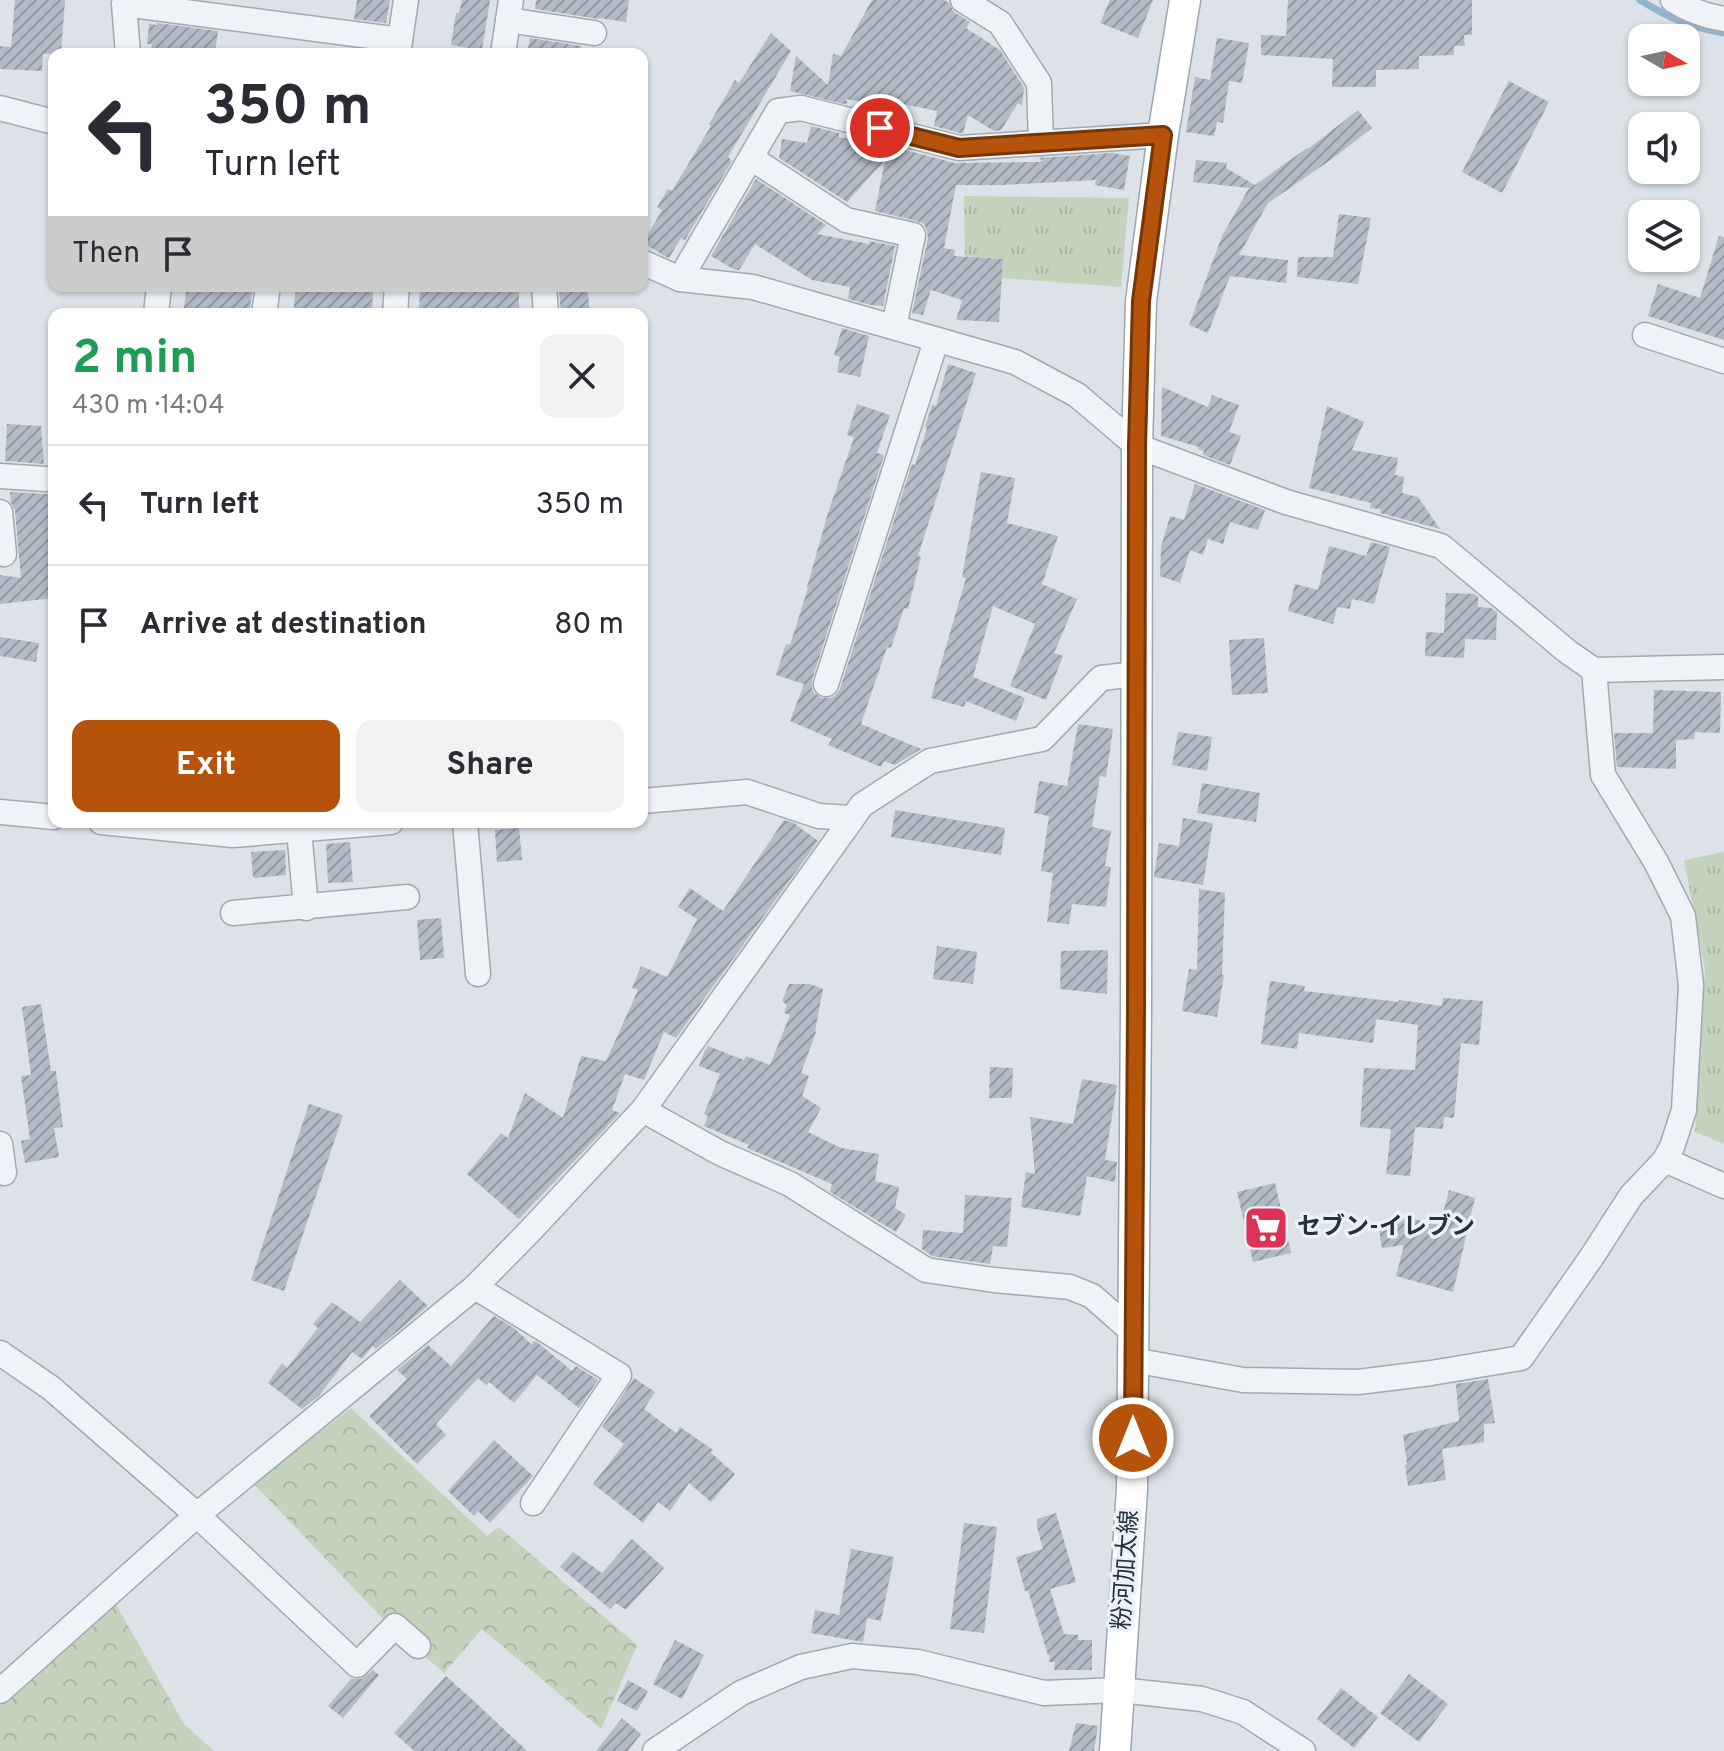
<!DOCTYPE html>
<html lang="en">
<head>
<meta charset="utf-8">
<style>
  :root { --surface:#fff; --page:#f2f2f3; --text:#2b2b33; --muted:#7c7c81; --line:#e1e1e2; --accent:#b45309 }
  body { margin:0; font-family:Overpass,"Noto Sans JP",sans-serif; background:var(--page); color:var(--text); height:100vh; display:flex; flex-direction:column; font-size:30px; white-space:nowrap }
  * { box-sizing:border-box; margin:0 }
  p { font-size:26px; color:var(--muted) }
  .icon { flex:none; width:44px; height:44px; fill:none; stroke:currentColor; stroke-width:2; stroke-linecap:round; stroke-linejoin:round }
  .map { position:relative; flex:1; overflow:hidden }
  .panel { position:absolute; left:48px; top:308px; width:600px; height:520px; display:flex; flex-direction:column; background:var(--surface); border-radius:16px; box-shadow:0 2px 6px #0004 }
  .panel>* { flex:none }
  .hud { position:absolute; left:48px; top:48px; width:600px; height:244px; border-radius:16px; box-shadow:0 2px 6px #0004; background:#fff; color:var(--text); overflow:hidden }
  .needle { width:52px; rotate:99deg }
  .controls { position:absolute; left:1628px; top:24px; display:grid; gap:16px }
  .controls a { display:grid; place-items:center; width:72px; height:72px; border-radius:16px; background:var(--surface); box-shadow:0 2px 6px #0004; font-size:40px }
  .pin { position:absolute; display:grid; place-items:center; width:68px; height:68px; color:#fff; margin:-34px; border:4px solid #fff; border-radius:50%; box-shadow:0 2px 8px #0007 }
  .me { position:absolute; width:88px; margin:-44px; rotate:0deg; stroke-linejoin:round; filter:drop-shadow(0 0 6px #0008) }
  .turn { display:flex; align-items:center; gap:28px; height:168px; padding:0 24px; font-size:36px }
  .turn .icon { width:104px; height:104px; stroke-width:2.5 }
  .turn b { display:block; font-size:56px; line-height:68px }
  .then { display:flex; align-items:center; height:76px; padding:0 24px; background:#0003; gap:16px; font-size:30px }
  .round { display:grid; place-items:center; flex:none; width:84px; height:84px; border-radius:16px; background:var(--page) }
  .head { display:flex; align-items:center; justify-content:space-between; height:136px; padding:0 24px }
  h1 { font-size:48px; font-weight:700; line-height:60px; color:#1e9e55 }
  .cta { display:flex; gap:16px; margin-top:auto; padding:16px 24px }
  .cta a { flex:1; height:92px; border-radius:16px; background:var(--accent); color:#fff; font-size:32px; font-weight:700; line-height:92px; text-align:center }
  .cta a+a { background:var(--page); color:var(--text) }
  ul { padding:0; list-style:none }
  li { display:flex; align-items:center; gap:24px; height:120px; padding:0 24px; border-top:2px solid var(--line) }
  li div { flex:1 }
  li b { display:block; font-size:30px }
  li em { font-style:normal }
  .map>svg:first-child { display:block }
</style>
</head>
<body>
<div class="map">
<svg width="1724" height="1751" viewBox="0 0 1724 1751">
  <defs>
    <pattern id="forest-crowns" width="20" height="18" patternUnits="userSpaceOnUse" patternTransform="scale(2)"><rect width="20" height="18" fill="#c4d3bc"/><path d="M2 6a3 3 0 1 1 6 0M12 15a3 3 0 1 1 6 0" fill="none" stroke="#a8b6a3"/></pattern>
    <pattern id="park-tufts" width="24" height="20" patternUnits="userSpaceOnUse" patternTransform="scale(2)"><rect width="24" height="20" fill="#c4d3bc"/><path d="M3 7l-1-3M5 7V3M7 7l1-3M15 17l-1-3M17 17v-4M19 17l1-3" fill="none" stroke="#a8b6a3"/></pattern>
    <pattern id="building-hatch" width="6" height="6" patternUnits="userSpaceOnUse" patternTransform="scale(2)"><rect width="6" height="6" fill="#b3bbc6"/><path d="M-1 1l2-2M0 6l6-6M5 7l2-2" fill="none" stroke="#9199a2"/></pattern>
  </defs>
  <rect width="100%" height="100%" fill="#dce2e8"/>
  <g fill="url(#forest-crowns)">
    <polygon points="351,1408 487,1536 499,1527 637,1645 601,1729 482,1629 444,1673 387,1623 253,1483"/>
    <polygon points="114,1601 184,1724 214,1751 0,1751 0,1706"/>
  </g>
  <g fill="url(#park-tufts)">
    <polygon points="964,196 1129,198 1121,287 1002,278 1003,259 965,256"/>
    <polygon points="1724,852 1724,1144 1695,1132 1705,969 1684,860"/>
  </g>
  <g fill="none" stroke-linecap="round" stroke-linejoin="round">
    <path stroke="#93b3cd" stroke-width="7" d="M 1640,0 C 1671,19 1688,27 1724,33"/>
  </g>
  <g fill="url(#building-hatch)">
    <polygon points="15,0 65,0 61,53 43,54 42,71 0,69 0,46 11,47"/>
    <polygon points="357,0 390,0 386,23 354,19"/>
    <polygon points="462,0 490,0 482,50 451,45 456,13 459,13"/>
    <polygon points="536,0 629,0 626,22 600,18 599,19 535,9"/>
    <polygon points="872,0 944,0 949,3 954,12 970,22 966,28 1000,50 1024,88 1022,106 1018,103 1001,130 994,131 968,115 963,133 960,133 934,126 937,111 878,99 878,105 845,99 848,103 844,104 790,91 796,56 828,85 833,54 841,56"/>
    <polygon points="1110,0 1153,0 1138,38 1100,23"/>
    <polygon points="1288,0 1472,0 1472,35 1464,35 1465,46 1454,46 1454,55 1419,56 1419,69 1376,70 1376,87 1332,87 1333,59 1261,55 1261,35 1286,36"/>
    <polygon points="157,23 218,31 215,54 150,54 152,44 147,44 149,24 157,25"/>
    <polygon points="771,33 791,51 728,157 732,161 685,240 681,238 669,258 663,255 643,243 662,210 657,207 668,189 672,191 711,126 709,124 735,80 739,83"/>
    <polygon points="530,38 581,46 580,54 527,54"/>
    <polygon points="1217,38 1249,43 1242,83 1229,81 1223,123 1217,122 1214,136 1186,132 1195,77 1210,80"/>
    <polygon points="1509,81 1549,102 1502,193 1462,172"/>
    <polygon points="1358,110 1372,128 1332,159 1268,203 1239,255 1288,260 1286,283 1230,276 1208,333 1189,325 1222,236 1249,188 1193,182 1196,160 1227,163 1226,168 1255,185 1307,148 1308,149"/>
    <polygon points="811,126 839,133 839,137 897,148 955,163 1040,162 1040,161 1043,161 1039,158 1112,153 1130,156 1124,190 1095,185 1096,180 1002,185 956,185 944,248 955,250 954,256 1003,259 999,322 956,320 962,300 931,290 923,315 912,313 928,238 927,231 924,224 917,221 875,211 885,160 847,202 779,158 782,139 807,143"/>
    <polygon points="756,179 826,225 817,234 869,244 869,241 895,246 883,306 876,305 875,306 848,299 850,287 812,280 755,244 739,270 735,270 711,256"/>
    <polygon points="1339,214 1371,218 1358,284 1297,277 1298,257 1333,257"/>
    <polygon points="1719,236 1724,237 1724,340 1648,316 1658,284 1700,298"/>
    <polygon points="187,286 253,286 249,314 183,314"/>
    <polygon points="296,286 373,286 372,314 293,314"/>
    <polygon points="420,286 519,286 519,314 419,314"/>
    <polygon points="559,286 587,286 590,314 561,314"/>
    <polygon points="842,328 869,336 860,377 837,372 840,357 834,355"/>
    <polygon points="948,364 976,373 918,556 921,557 908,609 904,608 891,648 887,647 861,724 921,749 895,765 884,761 881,767 828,745 832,739 790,721 804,684 776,675 786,644 790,645 808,588 807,587 828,513 854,437 847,435 857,404 890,415 877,453 884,455 812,680 812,688 814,693 822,698 830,698 835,696 840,689 912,464 915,465 927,428 925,427 932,405 936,406"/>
    <polygon points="1162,387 1208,407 1212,395 1239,405 1229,432 1241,436 1230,465 1203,455 1204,451 1198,449 1199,447 1161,436"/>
    <polygon points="1327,406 1364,422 1352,450 1398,458 1395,475 1404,477 1402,493 1418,497 1440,529 1380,513 1381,509 1370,508 1371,503 1309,488"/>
    <polygon points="7,424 41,426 44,464 5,461"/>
    <polygon points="981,472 1015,478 1007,523 1058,536 1042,584 1077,599 1054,653 1063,656 1046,700 1010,686 1035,624 993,606 973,677 1025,698 1016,721 966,701 964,707 931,698 966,578 962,577"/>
    <polygon points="1195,484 1265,510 1258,530 1230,522 1223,544 1208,539 1203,555 1190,550 1180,583 1160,576 1161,547 1170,516 1184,520"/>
    <polygon points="10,492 48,494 54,544 54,598 0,604 0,575 21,578 15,511 11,502"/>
    <polygon points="1371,542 1390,547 1374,604 1352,599 1350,609 1337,607 1333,624 1288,611 1295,584 1318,590 1329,546 1366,556"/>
    <polygon points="1446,593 1475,594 1478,597 1478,607 1491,608 1497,612 1496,640 1465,639 1464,658 1425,656 1426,632 1444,633"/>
    <polygon points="0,637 39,643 36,662 0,656"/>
    <polygon points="1264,638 1268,693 1232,695 1229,640"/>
    <polygon points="1654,690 1721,692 1720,733 1695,732 1694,739 1676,740 1676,769 1617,767 1614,733 1653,733"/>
    <polygon points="1078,724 1113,729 1106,777 1100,776 1092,827 1111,831 1105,866 1111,867 1106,907 1072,904 1069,924 1047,922 1053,873 1041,871 1049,816 1034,813 1039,781 1067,786"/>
    <polygon points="1178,732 1212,737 1207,771 1172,765"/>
    <polygon points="1202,783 1260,793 1256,822 1197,813"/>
    <polygon points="895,810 1005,828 1001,855 891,837"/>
    <polygon points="1183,818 1213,823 1203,885 1154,877 1159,843 1179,846"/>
    <polygon points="784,820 794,823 818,841 676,1038 664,1032 644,1080 625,1074 612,1110 620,1113 519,1219 467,1174 501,1133 508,1138 525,1093 563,1118 581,1056 606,1061 638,990 632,988 641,966 667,977 697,919 678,907 690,888 723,911"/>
    <polygon points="519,828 522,860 497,862 495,830"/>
    <polygon points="350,842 353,882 328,883 326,844"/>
    <polygon points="285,850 286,875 253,878 251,852"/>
    <polygon points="1199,889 1225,893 1222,975 1224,975 1217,1017 1182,1011 1189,969 1197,970"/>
    <polygon points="441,918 444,958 420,960 417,920"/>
    <polygon points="937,946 977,952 973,984 933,979"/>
    <polygon points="1108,950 1107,994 1060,989 1061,951"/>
    <polygon points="1270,981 1305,986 1304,991 1399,1002 1399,1000 1442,1006 1443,998 1483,1001 1479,1045 1461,1043 1454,1118 1444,1117 1443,1129 1415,1127 1410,1176 1386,1174 1391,1129 1360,1127 1364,1068 1415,1070 1418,1025 1376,1019 1373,1043 1299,1033 1297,1049 1261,1044"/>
    <polygon points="789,984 810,984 823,989 815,1031 816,1032 801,1073 809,1076 802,1096 821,1108 808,1132 841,1148 879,1154 875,1181 899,1187 895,1208 906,1215 896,1232 830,1192 832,1184 747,1148 749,1145 704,1126 708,1116 704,1114 720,1074 699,1066 705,1050 708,1046 744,1060 746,1056 770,1065 790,1015 784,1013 787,1005 782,1001"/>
    <polygon points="41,1004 51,1071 56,1071 63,1127 54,1128 59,1157 25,1163 21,1141 30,1139 21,1076 31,1075 22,1007"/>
    <polygon points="990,1067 1013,1068 1012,1098 989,1098"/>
    <polygon points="1082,1079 1117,1085 1105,1160 1117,1162 1115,1182 1087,1176 1080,1216 1021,1207 1026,1172 1035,1174 1030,1117 1073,1124"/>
    <polygon points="309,1104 343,1115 284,1291 251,1280"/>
    <polygon points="1275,1183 1291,1253 1253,1262 1237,1192"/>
    <polygon points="1449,1190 1475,1198 1453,1292 1396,1276 1404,1245 1382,1248 1378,1223 1409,1218 1440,1225"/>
    <polygon points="965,1195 1012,1198 1007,1247 993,1246 990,1264 932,1256 922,1249 923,1230 963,1233"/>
    <polygon points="400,1280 428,1306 376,1349 373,1346 362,1359 352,1352 319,1396 302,1409 268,1383 282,1363 287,1368 318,1328 313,1324 332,1302 360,1322"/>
    <polygon points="494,1316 514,1328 531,1344 534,1341 537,1342 572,1371 576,1366 598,1380 579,1408 537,1375 514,1403 489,1382 486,1385 478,1378 436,1424 446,1435 417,1464 369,1416 407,1379 397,1370 428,1345 451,1366"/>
    <polygon points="634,1378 655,1392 644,1409 676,1433 680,1427 713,1450 711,1453 735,1474 711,1502 689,1483 670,1511 658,1502 643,1523 593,1484 624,1444 602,1427"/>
    <polygon points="1488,1379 1495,1423 1484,1424 1484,1442 1442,1449 1446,1480 1408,1486 1405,1465 1407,1464 1403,1435 1459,1421 1456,1384"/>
    <polygon points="494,1440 533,1476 490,1523 478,1511 474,1516 448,1491"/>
    <polygon points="1056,1513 1076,1582 1050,1589 1064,1634 1078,1635 1078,1640 1092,1640 1092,1670 1054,1670 1055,1662 1049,1662 1050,1655 1048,1655 1028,1591 1025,1591 1016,1557 1043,1549 1037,1527 1037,1519"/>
    <polygon points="964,1523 997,1527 984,1633 950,1629"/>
    <polygon points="632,1539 664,1568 626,1610 616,1603 610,1609 560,1567 573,1552 602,1573"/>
    <polygon points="851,1549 894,1557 881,1621 867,1618 863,1642 811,1633 815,1610 839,1615"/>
    <polygon points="675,1640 704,1655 682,1699 653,1684"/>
    <polygon points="373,1670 379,1675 343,1718 328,1706 351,1679 362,1679"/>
    <polygon points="1409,1674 1448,1704 1419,1742 1380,1713"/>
    <polygon points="446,1676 476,1703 527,1751 414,1751 394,1733"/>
    <polygon points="628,1680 648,1691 637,1711 617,1701"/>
    <polygon points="1341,1688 1378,1717 1354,1748 1317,1719"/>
    <polygon points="622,1718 641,1734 628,1751 596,1751"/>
    <polygon points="1076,1723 1098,1726 1094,1751 1069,1751"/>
  </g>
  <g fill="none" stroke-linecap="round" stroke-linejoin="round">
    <g stroke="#a1a9b2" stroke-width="27">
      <g id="minor">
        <polyline points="963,0 1000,23 1039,83 1041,143"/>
        <path d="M 1673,0 C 1688,10 1706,16 1724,19"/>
        <polyline points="508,20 594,33"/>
        <polyline points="400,40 406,0"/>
        <polyline points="128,54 124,4 400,40 398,54"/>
        <polyline points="503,54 511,0"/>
        <polyline points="0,108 54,122"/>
        <polyline points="751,158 846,220 913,235 894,327"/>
        <polyline points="642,262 680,279 753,287 1015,362 1077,395 1137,446 1286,502 1441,546 1568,652 1594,670 1724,667"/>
        <polyline points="680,279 778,111 801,108 959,148 1163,135"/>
        <polyline points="544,286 546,314"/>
        <polyline points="156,314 159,286"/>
        <polyline points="264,314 268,286"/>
        <polyline points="395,314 397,286"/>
        <polyline points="1645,335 1724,361"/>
        <polyline points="0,476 46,479"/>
        <polyline points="0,512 4,554"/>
        <polyline points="826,684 936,341"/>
        <polyline points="642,801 747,792 819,816 852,818"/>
        <polyline points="0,812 54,817"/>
        <polyline points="101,822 233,835 391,822"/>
        <polyline points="465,822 478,974"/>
        <polyline points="299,830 306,908"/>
        <polyline points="233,913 407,897"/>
        <polyline points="643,1110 720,1153 790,1184 926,1270 994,1280 1070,1287 1092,1296 1133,1332"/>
        <polyline points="0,1144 4,1173"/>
        <polyline points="1665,1160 1724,1186"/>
        <polyline points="475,1287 619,1375 533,1503"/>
        <polyline points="0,1353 51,1388 197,1515 357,1665 395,1626 418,1646"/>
        <polyline points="1133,1360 1243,1380 1358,1382 1431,1373 1521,1358 1591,1258 1631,1196 1665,1160 1672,1147 1684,1110 1691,985 1683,916 1656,862 1603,775 1594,670"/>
        <polyline points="0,1691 197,1515 475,1287 530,1231 643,1110 862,805 930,761 1042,739 1101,678 1136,674"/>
        <polyline points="655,1751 741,1693 801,1667 852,1656 918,1662 1044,1693 1120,1690 1202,1699 1243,1712 1303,1751"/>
      </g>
    </g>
    <g stroke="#9aa7b5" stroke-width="33">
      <polyline id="major" points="1115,1751 1132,1489 1136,1009 1137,446 1141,301 1163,135 1185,0"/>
    </g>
    <use href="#minor" stroke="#eff2f6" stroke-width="24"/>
    <use href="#major" stroke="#fff" stroke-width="30"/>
  </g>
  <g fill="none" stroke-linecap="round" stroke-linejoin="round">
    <g stroke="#753606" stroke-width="20">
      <polyline id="route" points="880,128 959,148 1163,135 1141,301 1137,446 1136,1009 1133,1438"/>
    </g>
    <use href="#route" stroke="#b45309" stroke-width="14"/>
  </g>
  <defs>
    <g id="supermarket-square" transform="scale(2.3)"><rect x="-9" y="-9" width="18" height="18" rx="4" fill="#dd3258" stroke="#ecf1f6"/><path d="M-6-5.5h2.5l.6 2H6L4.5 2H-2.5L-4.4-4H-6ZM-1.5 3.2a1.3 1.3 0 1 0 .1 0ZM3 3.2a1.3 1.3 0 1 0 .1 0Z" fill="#fff"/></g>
  </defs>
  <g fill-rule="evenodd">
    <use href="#supermarket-square" x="1266" y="1228"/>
  </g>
  <g text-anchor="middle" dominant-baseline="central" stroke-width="7" stroke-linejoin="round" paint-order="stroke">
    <g font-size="24" font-weight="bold" fill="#243140" stroke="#ecf1f6" text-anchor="start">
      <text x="1297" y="1228">セブン-イレブン</text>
    </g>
    <g font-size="24" fill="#243140" stroke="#ecf1f6">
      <text transform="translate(1127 1570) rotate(-86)">粉河加太線</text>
    </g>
  </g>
</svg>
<div class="controls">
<a><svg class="needle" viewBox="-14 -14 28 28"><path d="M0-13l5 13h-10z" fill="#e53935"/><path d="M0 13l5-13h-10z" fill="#7c7c81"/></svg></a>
<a><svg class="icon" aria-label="sound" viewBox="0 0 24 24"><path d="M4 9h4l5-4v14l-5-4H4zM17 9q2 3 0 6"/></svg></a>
<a><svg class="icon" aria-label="layers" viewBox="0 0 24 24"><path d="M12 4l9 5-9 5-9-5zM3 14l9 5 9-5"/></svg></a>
</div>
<div class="pin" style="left:880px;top:128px;background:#d93025"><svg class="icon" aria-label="arrive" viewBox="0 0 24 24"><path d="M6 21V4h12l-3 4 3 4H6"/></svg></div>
<svg class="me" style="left:1133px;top:1438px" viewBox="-20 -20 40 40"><circle r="17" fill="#b45309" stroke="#fff" stroke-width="3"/><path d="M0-11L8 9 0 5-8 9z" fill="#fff"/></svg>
<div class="hud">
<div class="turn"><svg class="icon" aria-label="left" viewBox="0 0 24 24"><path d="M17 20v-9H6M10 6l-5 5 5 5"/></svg><div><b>350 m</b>Turn left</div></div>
<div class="then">Then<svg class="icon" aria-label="arrive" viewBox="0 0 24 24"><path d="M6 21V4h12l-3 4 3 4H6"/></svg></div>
</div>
<section class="panel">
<div class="head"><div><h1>2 min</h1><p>430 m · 14:04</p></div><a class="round"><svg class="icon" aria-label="close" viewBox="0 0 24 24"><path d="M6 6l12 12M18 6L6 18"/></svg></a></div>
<ul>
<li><svg class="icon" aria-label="left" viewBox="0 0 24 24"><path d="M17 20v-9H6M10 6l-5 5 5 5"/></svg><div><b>Turn left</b></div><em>350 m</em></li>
<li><svg class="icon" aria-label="arrive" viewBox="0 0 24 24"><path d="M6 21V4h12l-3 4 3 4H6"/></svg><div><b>Arrive at destination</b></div><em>80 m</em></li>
</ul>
<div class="cta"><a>Exit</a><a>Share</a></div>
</section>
</div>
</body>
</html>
